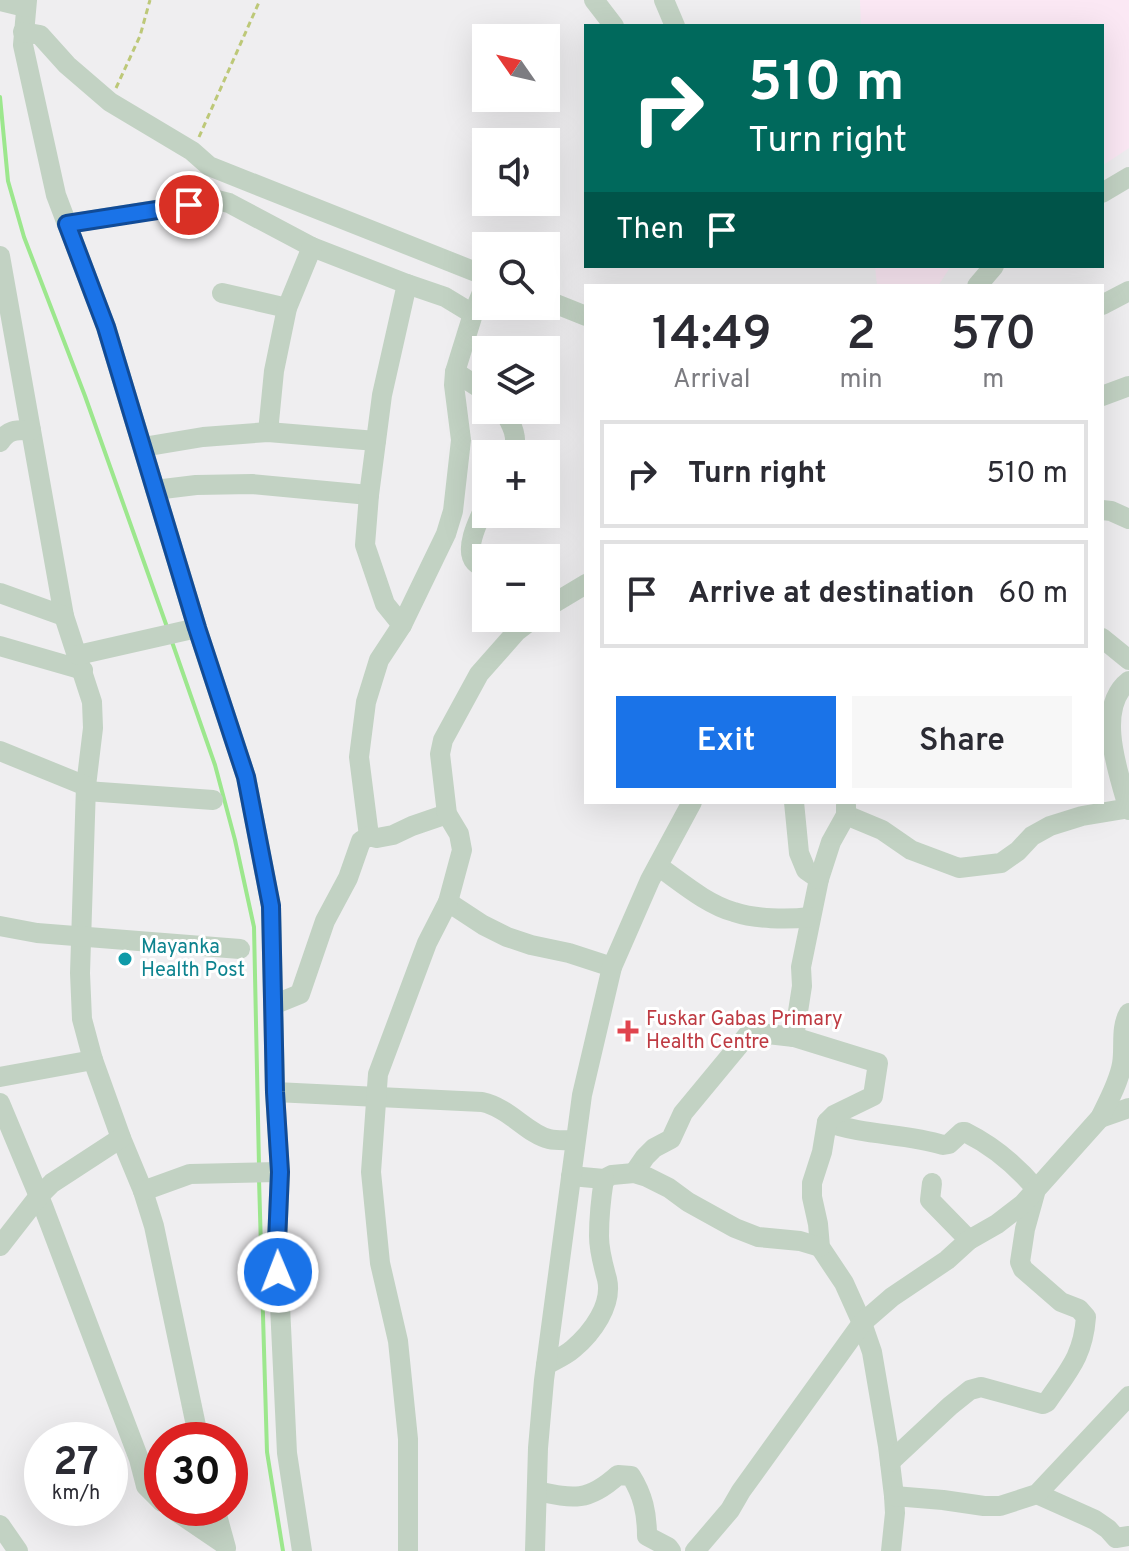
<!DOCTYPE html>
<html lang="en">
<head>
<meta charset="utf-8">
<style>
  :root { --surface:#fff; --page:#f7f7f7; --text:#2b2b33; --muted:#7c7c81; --line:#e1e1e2; --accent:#1a73e8 }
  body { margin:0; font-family:Overpass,sans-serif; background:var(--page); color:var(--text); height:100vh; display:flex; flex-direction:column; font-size:30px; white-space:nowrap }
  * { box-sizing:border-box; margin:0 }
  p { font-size:26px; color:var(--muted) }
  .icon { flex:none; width:44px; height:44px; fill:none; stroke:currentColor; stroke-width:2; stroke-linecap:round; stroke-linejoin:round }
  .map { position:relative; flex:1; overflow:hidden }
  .details { position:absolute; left:584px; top:284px; width:520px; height:520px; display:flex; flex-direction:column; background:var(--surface); border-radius:0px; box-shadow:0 8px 32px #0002 }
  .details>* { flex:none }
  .hud { position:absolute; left:584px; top:24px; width:520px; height:244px; border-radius:0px; box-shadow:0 8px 32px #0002; background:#00695c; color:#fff; overflow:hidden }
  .needle { width:52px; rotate:304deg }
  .fabs { position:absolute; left:472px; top:24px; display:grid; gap:16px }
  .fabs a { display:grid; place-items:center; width:88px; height:88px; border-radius:0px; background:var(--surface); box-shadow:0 8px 32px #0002; font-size:40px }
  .speed { position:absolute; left:24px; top:1422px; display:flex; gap:16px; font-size:40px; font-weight:700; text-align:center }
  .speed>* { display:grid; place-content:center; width:104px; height:104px; border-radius:50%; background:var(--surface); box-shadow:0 8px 32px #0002; line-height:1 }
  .speed small { font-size:20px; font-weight:400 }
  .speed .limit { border:12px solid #d22; background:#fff; color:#111 }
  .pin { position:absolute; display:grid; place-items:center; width:68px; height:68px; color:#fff; margin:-34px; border:4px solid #fff; border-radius:50%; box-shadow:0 2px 8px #0007 }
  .me { position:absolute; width:88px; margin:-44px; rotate:359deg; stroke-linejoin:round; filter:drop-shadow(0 0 6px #0008) }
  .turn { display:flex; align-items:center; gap:28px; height:168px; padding:0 32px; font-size:36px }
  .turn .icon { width:104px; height:104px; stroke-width:2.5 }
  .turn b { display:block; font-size:56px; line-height:68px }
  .then { display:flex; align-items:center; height:76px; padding:0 32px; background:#0003; gap:16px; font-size:30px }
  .eta { display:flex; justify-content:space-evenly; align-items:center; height:136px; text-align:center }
  .eta b { font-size:48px; font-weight:600; line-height:56px }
  .button { display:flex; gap:16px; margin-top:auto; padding:16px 32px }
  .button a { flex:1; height:92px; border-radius:0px; background:var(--accent); color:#fff; font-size:32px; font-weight:600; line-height:92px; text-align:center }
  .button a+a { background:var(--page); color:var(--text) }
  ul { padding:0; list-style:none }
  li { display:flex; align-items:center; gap:24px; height:108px; margin:0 16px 12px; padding:0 16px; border:4px solid var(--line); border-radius:0px }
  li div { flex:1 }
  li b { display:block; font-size:30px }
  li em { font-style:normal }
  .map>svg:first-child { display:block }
</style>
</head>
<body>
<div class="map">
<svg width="1129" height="1551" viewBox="0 0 1129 1551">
  <rect width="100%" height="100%" fill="#efeef0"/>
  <g fill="#fbe8f4">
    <polygon points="860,0 1129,0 1129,148 1102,166 1102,26 861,26"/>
    <polygon points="875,266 951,266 938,286 877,286"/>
  </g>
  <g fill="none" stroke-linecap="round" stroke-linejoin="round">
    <g stroke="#9ce78d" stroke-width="4">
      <polyline points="0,97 8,181 24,237 85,396 167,627"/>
      <polyline points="171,639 215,765 235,840 254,927 259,1166"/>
      <polyline points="259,1179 267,1452 283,1551"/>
    </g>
    <g stroke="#bdc878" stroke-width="3" stroke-dasharray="6 4" stroke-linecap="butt">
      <polyline points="116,88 140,36 150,0"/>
      <polyline points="199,137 260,0"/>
    </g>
    <g stroke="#c2d2c3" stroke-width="20">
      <polyline points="27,0 23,45 56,195 106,327 197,628 246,777 271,906 275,1092 280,1172 277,1242 287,1453 302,1551"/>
      <polyline points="594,0 614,26"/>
      <polyline points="664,0 675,26"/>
      <polyline points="0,1 25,7"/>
      <polyline points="23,32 40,35 67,65 110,102 192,151 209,166 486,276"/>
      <polyline points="1102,193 1129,177"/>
      <polyline points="67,224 217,200 229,203 312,247 407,284 445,297 473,314"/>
      <polyline points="0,256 64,616 92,702 93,728 86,786 80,973 82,1019 93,1060 121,1138 143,1191 154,1226 199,1440"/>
      <polyline points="977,286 994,266"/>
      <polyline points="222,293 287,308"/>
      <polyline points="546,300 586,316"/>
      <polyline points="1102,305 1129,291"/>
      <polyline points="455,372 486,392"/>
      <polyline points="1102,396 1129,386"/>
      <path d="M 503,410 C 512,424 519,438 513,454"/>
      <polyline points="268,432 274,371 287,308 312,247"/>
      <path d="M 0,442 C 8,429 17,430 31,430"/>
      <polyline points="143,447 203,437 268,432 376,441"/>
      <polyline points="155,490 196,485 252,484 369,495"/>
      <path d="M 486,504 C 480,517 463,549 475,562 C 476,564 484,568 486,569"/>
      <polyline points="1102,510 1111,511 1129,519"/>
      <polyline points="0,593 64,616"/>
      <polyline points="546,608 586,584"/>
      <polyline points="402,625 385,604 365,545 369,495 382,395 407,284"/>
      <polyline points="1102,638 1129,660"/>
      <polyline points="0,646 83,670"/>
      <polyline points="78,655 197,628"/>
      <path d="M 1129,681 C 1094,708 1119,775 1129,810"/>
      <polyline points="0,751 86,786"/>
      <polyline points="86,791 213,800"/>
      <polyline points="794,802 799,853 806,870 819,879 801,967 802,986 794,1037"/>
      <polyline points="846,815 882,830 911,850 959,868 1001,863 1018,851 1032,836 1050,826 1082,816 1129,808"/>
      <polyline points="369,836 359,757 366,702 379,660 402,625 446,534 453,511 461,440 454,385 455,372 473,314 486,283"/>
      <path d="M 658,866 C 681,882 706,904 734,912 C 755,919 787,920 810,917"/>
      <polyline points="819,879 831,842 846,815 846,805"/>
      <polyline points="448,902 483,925 507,937 531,945 569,953 612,967"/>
      <polyline points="0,926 37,933 240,949"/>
      <polyline points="273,1005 300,994 325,921 348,878 361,841 369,836 377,838 393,835 412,826 447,814"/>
      <polyline points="0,1077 93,1060"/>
      <path d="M 275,1092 L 482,1102 C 510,1108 527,1134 549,1139 C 558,1141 567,1140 575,1140"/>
      <polyline points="0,1103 43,1206 139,1459 146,1486 162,1502"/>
      <polyline points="1100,1118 1129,1108"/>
      <path d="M 827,1122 C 865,1136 905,1133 943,1145 L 949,1144 L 962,1132 L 965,1132 C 993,1146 1016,1165 1036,1189"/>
      <polyline points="634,1173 645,1157 654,1148 671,1139 683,1113 750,1032 794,1037 878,1063 873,1096 834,1115 827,1122 822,1152 812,1183 812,1197 818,1224 820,1247 844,1283 862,1323 872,1352 888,1446 894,1496 895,1513 891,1551"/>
      <polyline points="571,1176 604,1179 612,1175 634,1173 647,1177 669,1188 688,1202 735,1228 758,1237 800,1241 820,1247"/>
      <polyline points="932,1183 930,1200 969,1240"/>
      <polyline points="143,1191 190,1174 280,1172"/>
      <polyline points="0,1246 39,1196 52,1183 121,1138"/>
      <path d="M 546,1365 C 555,1360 565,1356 573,1349 C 592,1333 613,1305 607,1279 C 603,1265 599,1250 599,1236 C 599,1217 601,1198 604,1179"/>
      <path d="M 890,1462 L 950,1406 L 970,1390 L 981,1387 L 1043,1404 L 1047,1402 C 1068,1371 1083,1357 1086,1317 L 1079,1309 L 1061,1302 L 1023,1269 L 1020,1262 L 1025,1229 L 1035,1193"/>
      <path d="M 537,1491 C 574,1499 588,1502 618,1475 L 631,1476 C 643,1495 647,1513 647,1536 L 668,1547 L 671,1551"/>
      <polyline points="1037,1494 1095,1520 1108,1529 1116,1538 1129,1536"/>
      <polyline points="894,1496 943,1500 984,1506 1000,1506 1037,1494 1129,1396"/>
      <polyline points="171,1508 224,1544"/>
      <polyline points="215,1508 226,1548"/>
      <polyline points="0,1525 18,1551"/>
      <polyline points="408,1551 408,1439 398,1341 380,1263 371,1172 378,1074 427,943 448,902 462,850 459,834 447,814 440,754 443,740 479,674 517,631 534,618"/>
      <polyline points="535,1551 538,1448 544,1380 582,1095 612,967 650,880 692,802"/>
      <path d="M 695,1551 L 730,1510 L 741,1491 L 862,1323 L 892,1297 L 947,1260 L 969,1240 L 997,1224 L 1023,1204 L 1100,1118 C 1108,1102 1119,1082 1122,1064 C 1125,1047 1120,1028 1129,1013"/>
    </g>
  </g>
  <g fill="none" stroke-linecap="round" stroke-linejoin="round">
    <g stroke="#114b97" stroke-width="20">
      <polyline id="route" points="189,205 67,224 106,327 197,628 246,777 271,906 275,1092 280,1172 277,1242 278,1272"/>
    </g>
    <use href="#route" stroke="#1a73e8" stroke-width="14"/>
  </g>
  <circle fill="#0f9aa8" stroke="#fff" stroke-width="3" cx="125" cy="959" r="8"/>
  <path fill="#e0444e" stroke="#fff" stroke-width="3" d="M624 1019h8v8h8v8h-8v8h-8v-8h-8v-8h8z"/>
  <g text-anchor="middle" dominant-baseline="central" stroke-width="6" stroke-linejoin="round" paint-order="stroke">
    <g font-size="20" fill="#0d838f" stroke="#fff" text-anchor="start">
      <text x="141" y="948">Mayanka<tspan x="141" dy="23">Health Post</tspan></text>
    </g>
    <g font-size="20" fill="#be3a42" stroke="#fff" text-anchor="start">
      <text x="646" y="1020">Fuskar Gabas Primary<tspan x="646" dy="23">Health Centre</tspan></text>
    </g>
  </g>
</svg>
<div class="fabs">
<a><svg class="needle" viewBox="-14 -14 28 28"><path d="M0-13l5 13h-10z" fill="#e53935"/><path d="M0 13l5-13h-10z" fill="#7c7c81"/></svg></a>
<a><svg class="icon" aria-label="sound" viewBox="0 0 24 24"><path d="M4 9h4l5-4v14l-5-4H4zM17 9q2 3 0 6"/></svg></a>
<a><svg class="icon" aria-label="search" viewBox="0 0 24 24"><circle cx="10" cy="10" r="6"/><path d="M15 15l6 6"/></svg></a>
<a><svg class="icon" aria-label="layers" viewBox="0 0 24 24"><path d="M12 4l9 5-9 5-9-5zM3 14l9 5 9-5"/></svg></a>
<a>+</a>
<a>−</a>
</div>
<div class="speed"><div>27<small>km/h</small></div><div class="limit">30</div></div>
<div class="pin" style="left:189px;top:205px;background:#d93025"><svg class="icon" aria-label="arrive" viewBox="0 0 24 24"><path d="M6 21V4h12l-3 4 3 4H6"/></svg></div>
<svg class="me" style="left:278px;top:1272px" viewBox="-20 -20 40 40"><circle r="17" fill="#1a73e8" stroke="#fff" stroke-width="3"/><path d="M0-11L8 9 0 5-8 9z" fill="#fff"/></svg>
<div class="hud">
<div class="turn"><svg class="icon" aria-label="right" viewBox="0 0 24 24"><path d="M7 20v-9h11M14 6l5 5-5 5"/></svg><div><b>510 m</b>Turn right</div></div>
<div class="then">Then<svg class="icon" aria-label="arrive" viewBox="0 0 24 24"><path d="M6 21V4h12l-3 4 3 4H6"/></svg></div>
</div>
<section class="details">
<div class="eta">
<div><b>14:49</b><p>Arrival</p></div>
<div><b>2</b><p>min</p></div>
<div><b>570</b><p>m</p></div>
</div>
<ul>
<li><svg class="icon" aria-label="right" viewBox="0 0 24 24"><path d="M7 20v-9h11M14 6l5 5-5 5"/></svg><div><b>Turn right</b></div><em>510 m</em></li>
<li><svg class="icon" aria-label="arrive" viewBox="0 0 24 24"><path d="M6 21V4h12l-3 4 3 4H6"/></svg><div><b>Arrive at destination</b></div><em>60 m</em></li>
</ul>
<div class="button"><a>Exit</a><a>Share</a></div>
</section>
</div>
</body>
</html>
